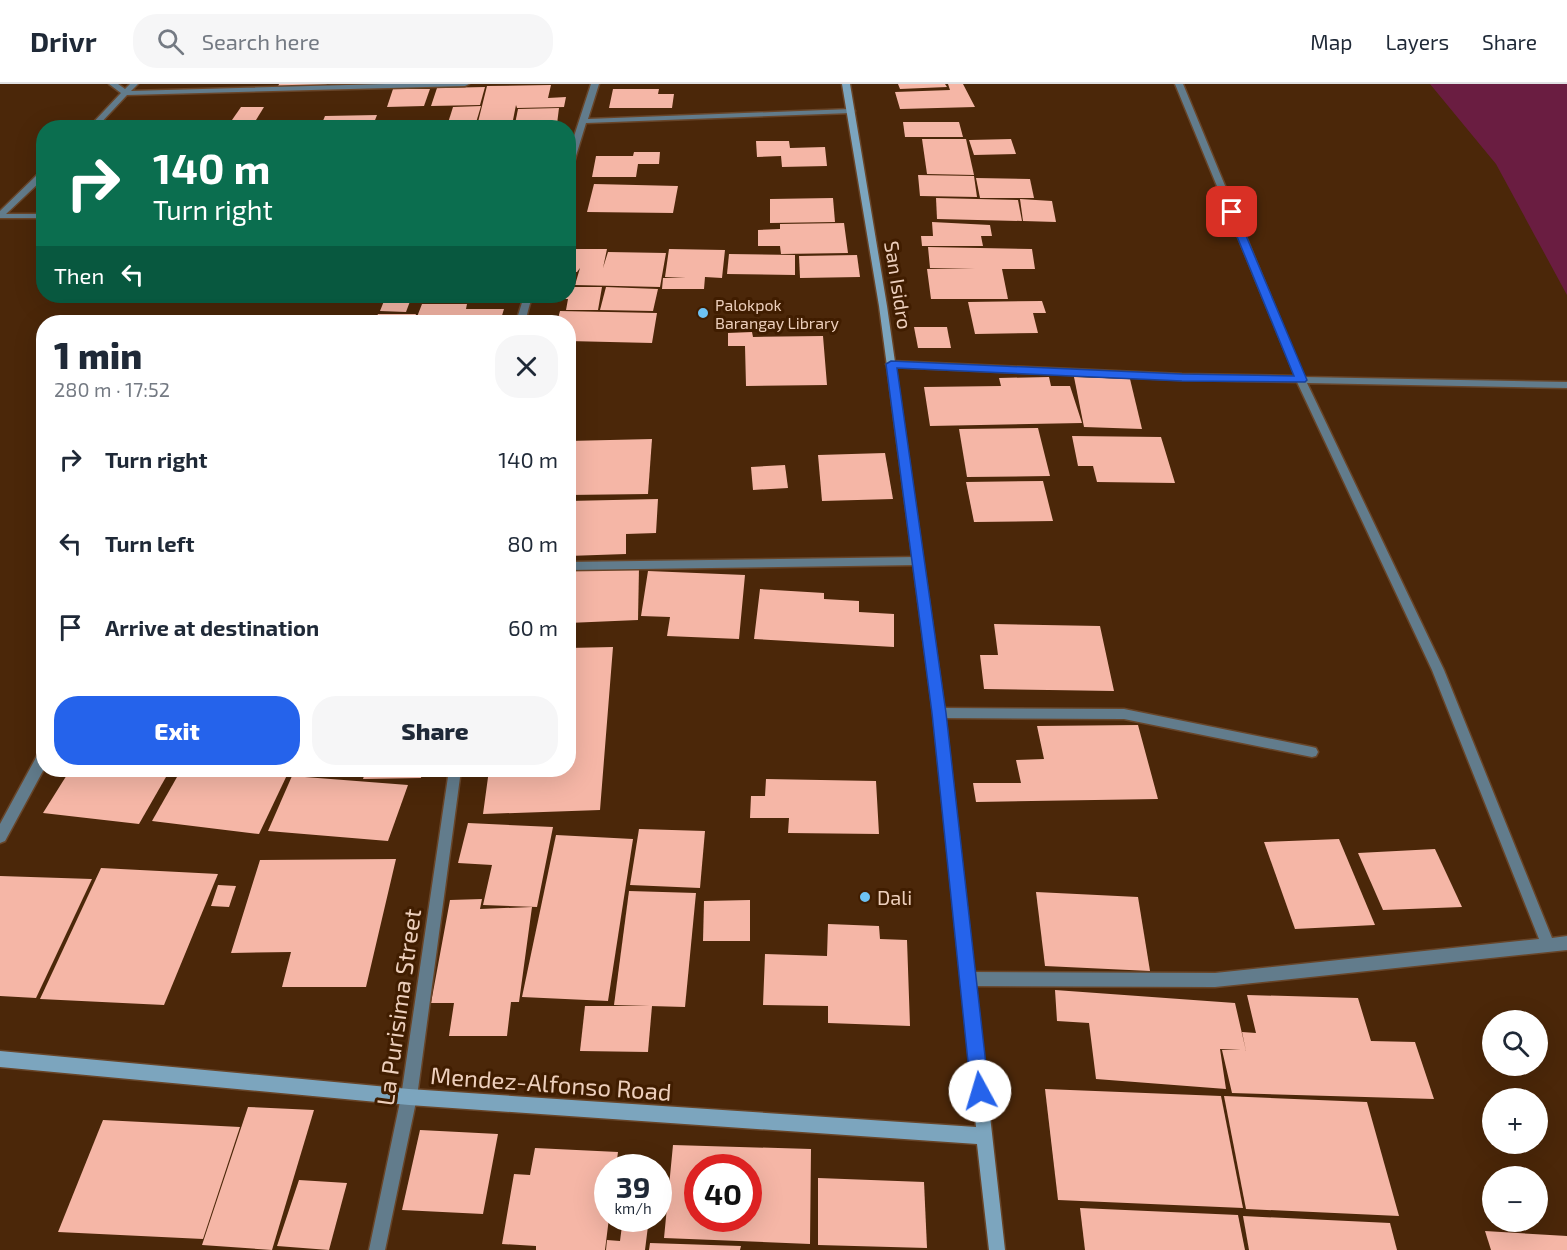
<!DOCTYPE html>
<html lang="en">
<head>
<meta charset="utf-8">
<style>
  :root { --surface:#fff; --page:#f6f6f7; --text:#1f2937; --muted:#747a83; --line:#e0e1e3; --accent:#2563eb }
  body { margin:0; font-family:"Exo 2",sans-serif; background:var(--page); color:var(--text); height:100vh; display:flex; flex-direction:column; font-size:22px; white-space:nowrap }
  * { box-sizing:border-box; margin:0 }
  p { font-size:20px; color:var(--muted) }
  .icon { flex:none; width:33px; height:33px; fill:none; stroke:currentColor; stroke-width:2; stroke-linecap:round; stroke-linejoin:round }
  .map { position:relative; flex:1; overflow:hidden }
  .panel { position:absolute; left:36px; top:231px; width:540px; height:462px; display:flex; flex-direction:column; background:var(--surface); border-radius:24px; box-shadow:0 6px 24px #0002 }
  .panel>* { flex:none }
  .guide { position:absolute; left:36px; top:36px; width:540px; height:183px; border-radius:24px; box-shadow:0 6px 24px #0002; background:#0b6e4f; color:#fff; overflow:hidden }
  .fabs { position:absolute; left:1482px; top:926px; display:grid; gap:12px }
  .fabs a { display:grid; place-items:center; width:66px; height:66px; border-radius:50%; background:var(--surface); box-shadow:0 6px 24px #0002; font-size:30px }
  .speed { position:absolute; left:594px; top:1070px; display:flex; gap:12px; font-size:30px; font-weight:700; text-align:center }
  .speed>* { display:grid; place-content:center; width:78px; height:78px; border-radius:50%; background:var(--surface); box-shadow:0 6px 24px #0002; line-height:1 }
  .speed small { font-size:15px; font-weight:400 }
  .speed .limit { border:9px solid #d22; background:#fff; color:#111 }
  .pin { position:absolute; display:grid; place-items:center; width:51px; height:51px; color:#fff; margin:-26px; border-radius:12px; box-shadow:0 3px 9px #0006 }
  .me { position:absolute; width:66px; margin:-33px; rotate:354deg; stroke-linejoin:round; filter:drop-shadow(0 0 4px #0008) }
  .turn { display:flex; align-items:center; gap:21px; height:126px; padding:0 18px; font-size:27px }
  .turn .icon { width:78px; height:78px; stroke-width:2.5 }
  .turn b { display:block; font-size:42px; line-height:51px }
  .then { display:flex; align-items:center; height:57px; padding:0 18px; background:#0003; gap:12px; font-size:22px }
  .round { display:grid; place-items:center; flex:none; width:63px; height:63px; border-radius:24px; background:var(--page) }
  .headline { display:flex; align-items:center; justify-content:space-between; height:102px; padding:0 18px }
  h1 { font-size:36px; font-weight:800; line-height:45px }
  .action { display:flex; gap:12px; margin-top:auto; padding:12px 18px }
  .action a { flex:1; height:69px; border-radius:24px; background:var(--accent); color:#fff; font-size:24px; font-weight:800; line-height:69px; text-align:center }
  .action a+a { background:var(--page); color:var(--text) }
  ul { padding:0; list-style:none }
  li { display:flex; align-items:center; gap:18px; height:84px; padding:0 18px }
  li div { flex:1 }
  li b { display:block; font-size:22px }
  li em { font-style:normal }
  header { display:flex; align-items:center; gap:36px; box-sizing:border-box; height:84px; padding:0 30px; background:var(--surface); border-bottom:2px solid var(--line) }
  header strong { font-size:28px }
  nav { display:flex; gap:33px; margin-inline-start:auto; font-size:21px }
  .search { width:420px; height:54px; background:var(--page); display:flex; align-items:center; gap:15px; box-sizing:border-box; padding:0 21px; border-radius:24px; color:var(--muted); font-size:22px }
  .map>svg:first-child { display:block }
</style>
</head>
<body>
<header>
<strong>Drivr</strong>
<div class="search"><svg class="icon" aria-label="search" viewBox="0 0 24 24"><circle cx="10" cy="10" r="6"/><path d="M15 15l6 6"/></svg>Search here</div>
<nav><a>Map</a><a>Layers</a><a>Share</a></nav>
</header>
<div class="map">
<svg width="1567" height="1166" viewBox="0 0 1567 1166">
  <rect width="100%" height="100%" fill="#4b2709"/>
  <polygon fill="#6a1d41" points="1430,0 1567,0 1567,211 1496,80"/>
  <g fill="#f5b6a6" fill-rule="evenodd">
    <polygon points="279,0 327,0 325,4 277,5"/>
    <polygon points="898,0 945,0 947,3 900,5"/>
    <polygon points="948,0 963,0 975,23 900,25 895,8 950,6"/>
    <polygon points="551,1 548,14 566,13 564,23 517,24 516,21 512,41 477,42 487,2"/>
    <polygon points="485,3 480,21 431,22 437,4"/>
    <polygon points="393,5 430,5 424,22 387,23"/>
    <polygon points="613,5 659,5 658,10 674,10 672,24 609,24"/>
    <polygon points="481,22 475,42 447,42 453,23"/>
    <polygon points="241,23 264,23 256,36 232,36"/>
    <polygon points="559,24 557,40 515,40 518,25"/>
    <polygon points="377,31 372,44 320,44 325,32"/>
    <polygon points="903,38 959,38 963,53 905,53"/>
    <polygon points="922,55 966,55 974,91 927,90"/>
    <polygon points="1011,55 1016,70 974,71 969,56"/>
    <polygon points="756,57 789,57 790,64 825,63 827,82 782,83 781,72 757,73"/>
    <polygon points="634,68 660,68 659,80 638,80 636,93 592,93 596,72 633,72"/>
    <polygon points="918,91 974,92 977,113 920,112"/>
    <polygon points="976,94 1030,95 1034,114 980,114"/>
    <polygon points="594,100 678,102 673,129 587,128"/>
    <polygon points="833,114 835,138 770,139 770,115"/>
    <polygon points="936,114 1018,116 1022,137 937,135"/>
    <polygon points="1020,115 1052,117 1056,138 1023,137"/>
    <polygon points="932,138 990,141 992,152 981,152 983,162 922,162 921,152 933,152"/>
    <polygon points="844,139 848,169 781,170 780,162 758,162 758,146 780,145 780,140"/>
    <polygon points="928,163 1032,165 1035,185 1002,185 1008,215 931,215 927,185 975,184 930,184"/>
    <polygon points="569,165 607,165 603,184 608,168 666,169 660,203 575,201 580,184 577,188 568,188"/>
    <polygon points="669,165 725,166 722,194 705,193 704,205 662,205 663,194 686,194 665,193"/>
    <polygon points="729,170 795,171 795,191 727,190"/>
    <polygon points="857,171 860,193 800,194 799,172"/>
    <polygon points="568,203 602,203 598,226 566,226 568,215 554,215 554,212 568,212"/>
    <polygon points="606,203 658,205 653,227 600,226"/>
    <polygon points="386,212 412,212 406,228 380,227"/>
    <polygon points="1042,217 1046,229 1033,229 1038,249 975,250 968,218"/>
    <polygon points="422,220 467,220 466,225 504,225 500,238 415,238"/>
    <polygon points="560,227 657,229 652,259 568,257 568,238 557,238"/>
    <polygon points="378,230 416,230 413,238 374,238"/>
    <polygon points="914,243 947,243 951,264 918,264"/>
    <polygon points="752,248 753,253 823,252 827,301 746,302 745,262 728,262 728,249"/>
    <polygon points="1049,293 1051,302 1070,302 1082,339 930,342 924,303 1001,302 999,294"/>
    <polygon points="1074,293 1130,295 1142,345 1084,343"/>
    <polygon points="1038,344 1050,392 967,393 959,345"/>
    <polygon points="1072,352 1161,353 1175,399 1097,398 1093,382 1078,382"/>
    <polygon points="652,355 648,410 568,411 568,357"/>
    <polygon points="885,369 893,415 822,417 818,371"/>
    <polygon points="785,381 788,404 753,406 751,383"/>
    <polygon points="1043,397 1053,437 974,438 966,398"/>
    <polygon points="658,415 656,449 626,450 626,470 568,472 568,417"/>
    <polygon points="639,484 638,536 568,539 568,487"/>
    <polygon points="648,487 745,491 739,555 667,552 670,533 641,532"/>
    <polygon points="760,505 824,509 824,515 859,517 859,528 894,530 894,563 754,555"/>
    <polygon points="994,540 1100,542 1114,607 984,605 980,571 998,571"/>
    <polygon points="613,563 600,726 483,730 489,686 568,686 568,564"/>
    <polygon points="1138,641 1158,715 976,718 973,699 1021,699 1016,676 1044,675 1037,642"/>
    <polygon points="70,686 170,686 139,740 43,729"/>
    <polygon points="181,686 260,686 288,689 259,750 152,737"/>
    <polygon points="366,686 422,686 421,694 363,695"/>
    <polygon points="292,692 408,701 388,757 268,747"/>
    <polygon points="766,695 876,697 879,750 788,749 789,734 750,734 751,712 765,712"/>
    <polygon points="468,739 553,743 537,823 483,821 492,781 458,779"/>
    <polygon points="639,745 705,747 700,804 630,801"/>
    <polygon points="556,751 633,755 608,917 522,913"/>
    <polygon points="1339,755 1375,841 1295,845 1264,758"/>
    <polygon points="1435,765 1462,823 1383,826 1358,769"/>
    <polygon points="396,775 366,903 282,903 291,868 231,869 260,776"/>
    <polygon points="101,784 218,790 164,921 40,915"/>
    <polygon points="0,792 92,795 36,914 0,912"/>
    <polygon points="218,801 236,802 229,823 211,822"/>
    <polygon points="629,807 696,809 685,923 614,921"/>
    <polygon points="1036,808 1138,813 1150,887 1045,882"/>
    <polygon points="482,815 480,825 532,823 519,918 511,918 507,952 449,952 454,919 431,919 450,816"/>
    <polygon points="750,816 750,857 703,857 704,817"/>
    <polygon points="828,840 879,842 880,855 907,856 910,942 828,939 828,922 763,921 765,870 827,872"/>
    <polygon points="1055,906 1235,919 1246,967 1242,948 1256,949 1247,911 1358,914 1371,957 1415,958 1434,1015 1232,1009 1222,966 1241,966 1220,965 1226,1005 1096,995 1089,939 1057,937"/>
    <polygon points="585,922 652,922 648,968 580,967"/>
    <polygon points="1045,1005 1221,1012 1243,1124 1058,1116"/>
    <polygon points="1224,1012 1367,1018 1399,1132 1246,1125"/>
    <polygon points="248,1023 314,1026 272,1166 202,1161"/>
    <polygon points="103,1036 240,1043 203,1155 58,1148"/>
    <polygon points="420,1046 498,1050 483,1130 402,1126"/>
    <path d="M 673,1061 L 811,1065 L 810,1160 L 664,1154 ZM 698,1083 L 748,1083 L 748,1134 L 698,1134 Z"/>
    <polygon points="535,1064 618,1068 616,1083 608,1083 609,1134 605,1166 536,1166 536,1162 502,1160 514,1090 530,1091"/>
    <polygon points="818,1094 924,1098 927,1164 818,1161"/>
    <polygon points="299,1096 347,1099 329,1166 277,1162"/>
    <polygon points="1080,1124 1238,1131 1245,1166 1085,1166"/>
    <polygon points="1243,1132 1390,1139 1397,1166 1249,1166"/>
    <polygon points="623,1134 649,1134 645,1166 606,1166 607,1156 620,1157"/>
    <polygon points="1485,1147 1567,1152 1567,1166 1491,1166"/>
    <polygon points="650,1159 741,1162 740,1166 649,1166"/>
  </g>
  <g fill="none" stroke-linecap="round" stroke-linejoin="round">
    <g stroke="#684529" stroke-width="3">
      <polygon id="lane" points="939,624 1124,625 1312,663 1316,664 1318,668 1316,672 1312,673 1124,635 939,634 935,633 933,629 935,625"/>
    </g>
    <g stroke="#684529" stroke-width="3">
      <g id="street">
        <polygon points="109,0 118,0 125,5 130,0 138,0 131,7 385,0 469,0 465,2 127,11 96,44 88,44 121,9"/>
        <polygon points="591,0 599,0 588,35 851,25 855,27 851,29 586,39 572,85 568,87 568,71"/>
        <polygon points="1175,0 1183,0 1304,293 1567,298 1567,304 1307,299 1444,586 1552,854 1567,852 1567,866 1215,903 968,902 963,900 961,895 963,890 968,888 1215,889 1539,855 1432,586 1297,298 1182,296 891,283 886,280 891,277 1182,290 1295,292"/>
        <polygon points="41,87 44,87 44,94 6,130 44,130 44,134 0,134 0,127"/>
        <polygon points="524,212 532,212 525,238 516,238"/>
        <polygon points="917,473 923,477 917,481 568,486 568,478"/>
        <polygon points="44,667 44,685 5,757 0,759 0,740 39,668"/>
        <polygon points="449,686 461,686 417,1013 385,1166 369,1166 401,1013"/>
      </g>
    </g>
    <g stroke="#684529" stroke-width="3">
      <polygon id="secondary" points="842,0 850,0 887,222 945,629 1005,1166 989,1166 977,1060 409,1021 0,983 0,967 409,1005 976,1043 933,629 879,222"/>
    </g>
    <use href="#lane" fill="#627c8c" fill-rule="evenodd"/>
    <use href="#street" fill="#627c8c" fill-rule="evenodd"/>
    <use href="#secondary" fill="#7ca5be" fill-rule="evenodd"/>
  </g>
  <polygon fill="#2563eb" stroke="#184099" stroke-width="1.5" points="1232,125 1236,128 1307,296 1305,298 1182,297 897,284 946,629 989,1007 986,1014 980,1016 973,1014 971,1007 932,629 886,280 891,277 1182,290 1294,292 1227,128"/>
  <g fill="#6dc2f3" stroke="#401d00" stroke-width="2">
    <circle cx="703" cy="229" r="6"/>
    <circle cx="865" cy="813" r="6"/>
  </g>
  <g text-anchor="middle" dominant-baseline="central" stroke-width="6" stroke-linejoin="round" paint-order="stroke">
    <g font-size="16" fill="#edcfbc" stroke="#401d00" text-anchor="start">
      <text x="715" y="220">Palokpok<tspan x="715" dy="18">Barangay Library</tspan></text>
    </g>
    <g font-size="20" fill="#edcfbc" stroke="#401d00">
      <text transform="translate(899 201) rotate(81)">San Isidro</text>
    </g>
    <g font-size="20" fill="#edcfbc" stroke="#401d00" text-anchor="start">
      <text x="877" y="813">Dali</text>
    </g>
    <g font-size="24" fill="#edcfbc" stroke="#401d00">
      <text transform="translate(398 923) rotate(-82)">La Purisima Street</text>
      <text transform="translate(551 999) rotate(4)">Mendez-Alfonso Road</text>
    </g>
  </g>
</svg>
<div class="fabs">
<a><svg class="icon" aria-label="search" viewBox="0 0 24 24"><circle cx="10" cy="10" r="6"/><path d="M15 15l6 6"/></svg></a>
<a>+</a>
<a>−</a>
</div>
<div class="speed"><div>39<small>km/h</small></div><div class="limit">40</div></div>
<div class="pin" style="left:1232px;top:128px;background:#d93025"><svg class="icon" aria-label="arrive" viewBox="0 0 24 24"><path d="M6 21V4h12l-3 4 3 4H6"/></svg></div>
<svg class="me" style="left:980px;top:1007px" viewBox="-20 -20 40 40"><circle r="19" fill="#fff"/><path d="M0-13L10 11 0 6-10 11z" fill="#2563eb"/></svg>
<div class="guide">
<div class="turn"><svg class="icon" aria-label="right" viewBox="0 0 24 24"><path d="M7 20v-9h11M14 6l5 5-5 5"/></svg><div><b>140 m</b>Turn right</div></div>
<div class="then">Then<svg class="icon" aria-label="left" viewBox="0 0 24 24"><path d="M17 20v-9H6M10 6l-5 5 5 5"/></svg></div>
</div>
<section class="panel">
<div class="headline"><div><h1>1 min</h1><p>280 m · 17:52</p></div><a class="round"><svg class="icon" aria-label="close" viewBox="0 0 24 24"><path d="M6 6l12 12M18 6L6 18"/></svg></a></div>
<ul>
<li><svg class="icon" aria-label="right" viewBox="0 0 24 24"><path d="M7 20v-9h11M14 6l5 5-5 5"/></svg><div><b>Turn right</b></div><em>140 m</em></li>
<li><svg class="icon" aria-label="left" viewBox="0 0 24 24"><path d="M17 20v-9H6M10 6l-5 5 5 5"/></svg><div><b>Turn left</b></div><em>80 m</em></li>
<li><svg class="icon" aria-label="arrive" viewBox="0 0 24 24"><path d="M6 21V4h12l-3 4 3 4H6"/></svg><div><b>Arrive at destination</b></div><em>60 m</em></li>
</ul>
<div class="action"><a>Exit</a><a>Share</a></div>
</section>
</div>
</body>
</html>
